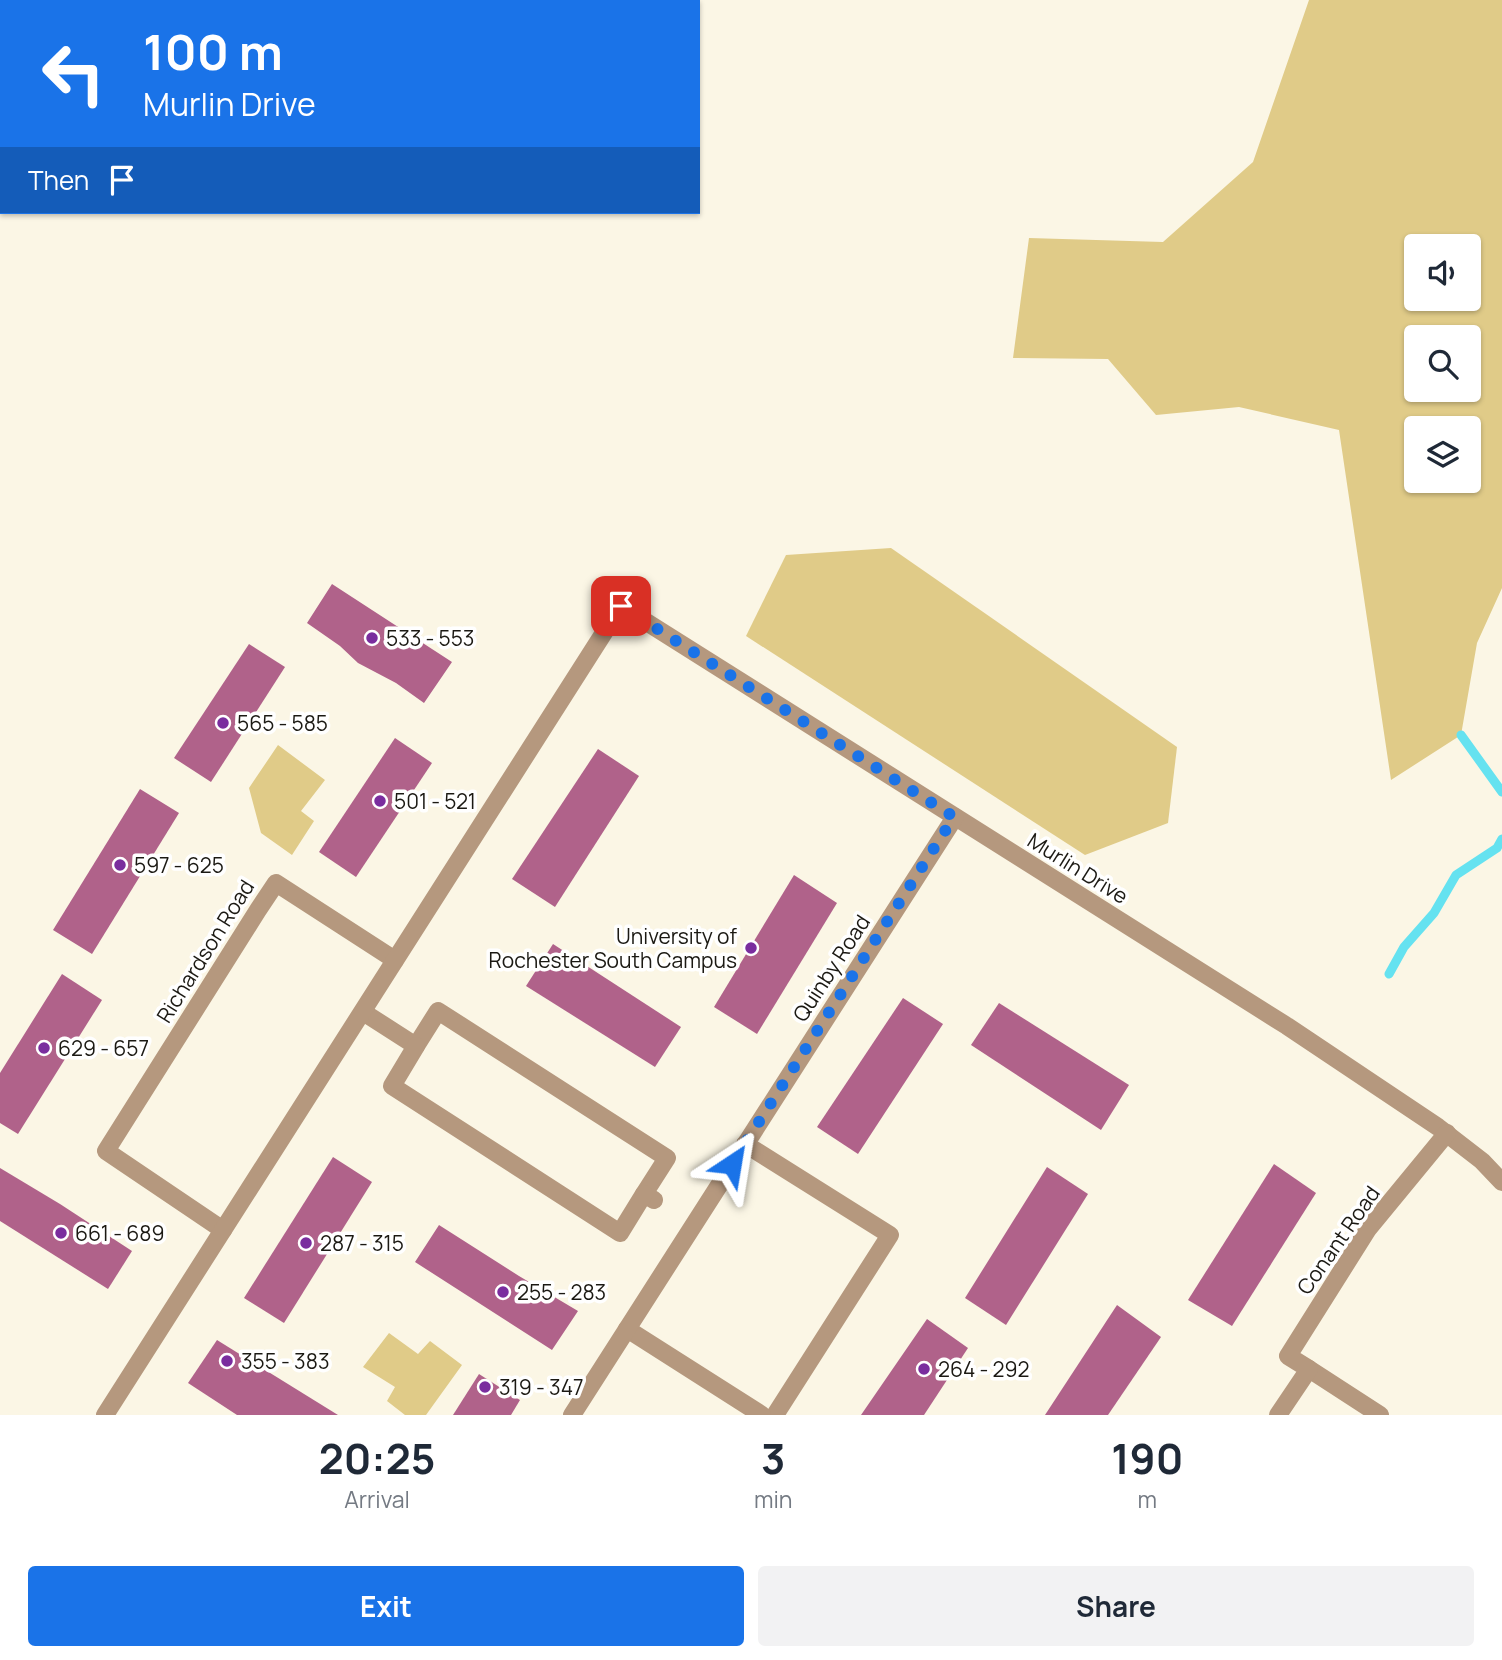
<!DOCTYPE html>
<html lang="en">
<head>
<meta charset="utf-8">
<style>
  :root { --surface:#fff; --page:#f2f2f3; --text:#1f2937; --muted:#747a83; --accent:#1a73e8 }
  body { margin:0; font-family:Manrope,sans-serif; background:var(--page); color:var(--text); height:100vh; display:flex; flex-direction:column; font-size:26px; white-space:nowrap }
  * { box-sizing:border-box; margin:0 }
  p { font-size:23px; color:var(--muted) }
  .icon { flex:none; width:38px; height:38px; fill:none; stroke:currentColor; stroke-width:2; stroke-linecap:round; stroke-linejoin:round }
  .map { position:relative; height:1415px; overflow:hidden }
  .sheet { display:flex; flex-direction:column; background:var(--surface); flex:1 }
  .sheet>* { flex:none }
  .banner { position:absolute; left:0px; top:0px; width:700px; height:214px; box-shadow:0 2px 5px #0004; background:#1a73e8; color:#fff; overflow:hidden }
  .tools { position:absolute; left:1404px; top:234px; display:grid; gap:14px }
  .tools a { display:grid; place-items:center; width:77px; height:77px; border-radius:7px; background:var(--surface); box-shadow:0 2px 5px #0004; font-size:35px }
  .pin { position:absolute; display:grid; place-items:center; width:60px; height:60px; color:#fff; margin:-30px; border-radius:14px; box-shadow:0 4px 10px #0006 }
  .me { position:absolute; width:77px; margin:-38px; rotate:33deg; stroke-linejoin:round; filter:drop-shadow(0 0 5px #0008) }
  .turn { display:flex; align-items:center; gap:24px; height:147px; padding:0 28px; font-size:32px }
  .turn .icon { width:91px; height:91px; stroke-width:2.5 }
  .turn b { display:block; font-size:49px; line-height:60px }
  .then { display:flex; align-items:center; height:66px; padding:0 28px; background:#0003; gap:14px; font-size:26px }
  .eta { display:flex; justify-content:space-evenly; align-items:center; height:119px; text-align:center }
  .eta b { font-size:42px; font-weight:700; line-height:49px }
  .button { display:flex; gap:14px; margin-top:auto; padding:14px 28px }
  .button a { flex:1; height:80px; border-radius:7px; background:var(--accent); color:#fff; font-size:28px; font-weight:700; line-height:80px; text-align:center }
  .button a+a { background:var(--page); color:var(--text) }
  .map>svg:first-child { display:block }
</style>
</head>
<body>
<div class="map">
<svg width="1502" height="1415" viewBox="0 0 1502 1415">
  <rect width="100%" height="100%" fill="#fbf6e5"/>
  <g fill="#e0cb88" fill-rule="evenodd">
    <path d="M 1309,0 L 1502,0 L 1502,588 L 1477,643 L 1461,735 L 1391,780 L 1339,430 L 1239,407 L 1156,415 L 1108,359 L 1013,358 L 1029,238 L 1163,242 L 1253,162 ZM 1416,247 L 1468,247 L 1468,299 L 1416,299 ZM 1416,338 L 1468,338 L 1468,390 L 1416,390 ZM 1416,429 L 1468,429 L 1468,481 L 1416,481 Z"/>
    <polygon points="891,548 1177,747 1168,823 1085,855 746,636 786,555"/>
    <polygon points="278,745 325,780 301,811 314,821 292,855 261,833 249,788"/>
    <polygon points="389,1333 418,1354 430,1341 462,1365 426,1415 405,1415 387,1401 395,1387 363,1367"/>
  </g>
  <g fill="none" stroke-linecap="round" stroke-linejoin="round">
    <g stroke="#65e2f0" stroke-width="9">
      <polyline points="1461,735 1502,792"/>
      <polyline points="1389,974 1404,947 1434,913 1456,875 1497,848 1502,839"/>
    </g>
  </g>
  <g fill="#b0628a">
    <polygon points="332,584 452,662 424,703 396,683 358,663 340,646 307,623"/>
    <polygon points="249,644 285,667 211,782 174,758"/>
    <polygon points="395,738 432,763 356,877 319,852"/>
    <polygon points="598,749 639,776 555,907 512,879"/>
    <polygon points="140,789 179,813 92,954 53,930"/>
    <polygon points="794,875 837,903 757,1034 714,1007"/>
    <polygon points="553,944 681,1027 655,1067 526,986"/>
    <polygon points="62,974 102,1000 18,1134 0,1123 0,1073"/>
    <polygon points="903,998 943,1024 858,1154 817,1127"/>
    <polygon points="999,1003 1129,1085 1101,1130 971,1045"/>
    <polygon points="333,1157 372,1182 284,1323 244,1298"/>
    <polygon points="1274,1164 1316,1193 1232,1326 1188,1300"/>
    <polygon points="1047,1167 1088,1194 1006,1325 965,1298"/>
    <polygon points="0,1168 60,1204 132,1251 108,1289 0,1221"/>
    <polygon points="439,1225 519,1276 578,1311 552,1350 415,1262"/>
    <polygon points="1117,1305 1161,1337 1108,1415 1045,1415"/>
    <polygon points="927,1319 968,1348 924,1415 861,1415"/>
    <polygon points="217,1340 338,1415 237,1415 188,1383"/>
    <polygon points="479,1374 520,1400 511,1415 453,1415"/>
  </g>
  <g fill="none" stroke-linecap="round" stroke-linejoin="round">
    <g stroke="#b5987e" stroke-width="18">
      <polyline points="363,1012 416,1046 438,1011 667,1158 644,1194 654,1200"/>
      <polyline points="416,1046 392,1086 620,1233 644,1194"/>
      <polyline points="745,1144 890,1235 775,1415"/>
      <polyline points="223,1230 106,1151 258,910 276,883 395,960"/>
      <polyline points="627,1329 762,1415"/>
      <polyline points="1309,1369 1380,1415"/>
      <polyline points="105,1415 621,606 1287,1026 1438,1127 1482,1161 1502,1182"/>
      <polyline points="572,1415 955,817"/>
      <polyline points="1278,1415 1309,1369 1288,1356 1368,1229 1447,1133"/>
    </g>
  </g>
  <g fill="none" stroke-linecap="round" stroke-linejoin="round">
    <polyline stroke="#1a73e8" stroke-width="12" stroke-dasharray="0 21.6" points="621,606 954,817 732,1164"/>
  </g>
  <g fill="#7a2d9e" stroke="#fff" stroke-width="2.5">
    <circle cx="372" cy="638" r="7"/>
    <circle cx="223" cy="723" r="7"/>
    <circle cx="380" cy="801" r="7"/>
    <circle cx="120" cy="865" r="7"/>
    <circle cx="751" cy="948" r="7"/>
    <circle cx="44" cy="1048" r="7"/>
    <circle cx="61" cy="1233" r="7"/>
    <circle cx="306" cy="1243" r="7"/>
    <circle cx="503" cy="1292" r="7"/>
    <circle cx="227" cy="1361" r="7"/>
    <circle cx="924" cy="1369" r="7"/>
    <circle cx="485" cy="1387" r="7"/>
  </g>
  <g text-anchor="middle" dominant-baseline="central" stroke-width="7" stroke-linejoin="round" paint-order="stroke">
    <g font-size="21" fill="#1b1913" stroke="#fff" text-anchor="start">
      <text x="386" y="638">533 - 553</text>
      <text x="237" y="723">565 - 585</text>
      <text x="394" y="801">501 - 521</text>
      <text x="134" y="865">597 - 625</text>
      <text x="737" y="936" text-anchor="end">University of<tspan x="737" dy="24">Rochester South Campus</tspan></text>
      <text x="58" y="1048">629 - 657</text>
      <text x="75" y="1233">661 - 689</text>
      <text x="320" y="1243">287 - 315</text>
      <text x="517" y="1292">255 - 283</text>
      <text x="241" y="1361">355 - 383</text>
      <text x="938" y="1369">264 - 292</text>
      <text x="499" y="1387">319 - 347</text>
    </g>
    <g font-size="21" fill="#1b1913" stroke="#fff">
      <text transform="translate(1078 868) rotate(32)">Murlin Drive</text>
      <text transform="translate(205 951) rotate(-58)">Richardson Road</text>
      <text transform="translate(831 968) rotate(-57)">Quinby Road</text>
      <text transform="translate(1338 1240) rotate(-55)">Conant Road</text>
    </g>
  </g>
</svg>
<div class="tools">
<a><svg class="icon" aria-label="sound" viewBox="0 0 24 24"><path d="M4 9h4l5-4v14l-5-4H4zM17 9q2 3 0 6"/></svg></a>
<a><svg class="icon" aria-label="search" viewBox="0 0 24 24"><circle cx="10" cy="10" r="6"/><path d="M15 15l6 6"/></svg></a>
<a><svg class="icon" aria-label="layers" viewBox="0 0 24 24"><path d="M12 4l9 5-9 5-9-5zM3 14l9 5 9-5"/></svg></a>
</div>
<div class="pin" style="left:621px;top:606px;background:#d93025"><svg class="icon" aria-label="arrive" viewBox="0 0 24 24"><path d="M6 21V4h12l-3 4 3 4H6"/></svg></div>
<svg class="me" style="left:732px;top:1164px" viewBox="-20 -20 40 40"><path d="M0-17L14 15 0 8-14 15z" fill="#1a73e8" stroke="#fff" stroke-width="4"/></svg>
<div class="banner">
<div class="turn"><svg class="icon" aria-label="left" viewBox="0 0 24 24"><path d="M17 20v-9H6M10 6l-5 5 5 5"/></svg><div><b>100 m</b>Murlin Drive</div></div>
<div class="then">Then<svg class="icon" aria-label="arrive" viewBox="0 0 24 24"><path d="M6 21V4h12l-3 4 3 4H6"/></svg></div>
</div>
</div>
<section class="sheet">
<div class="eta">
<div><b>20:25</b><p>Arrival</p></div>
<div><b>3</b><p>min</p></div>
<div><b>190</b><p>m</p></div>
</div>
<div class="button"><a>Exit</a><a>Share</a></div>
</section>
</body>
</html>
